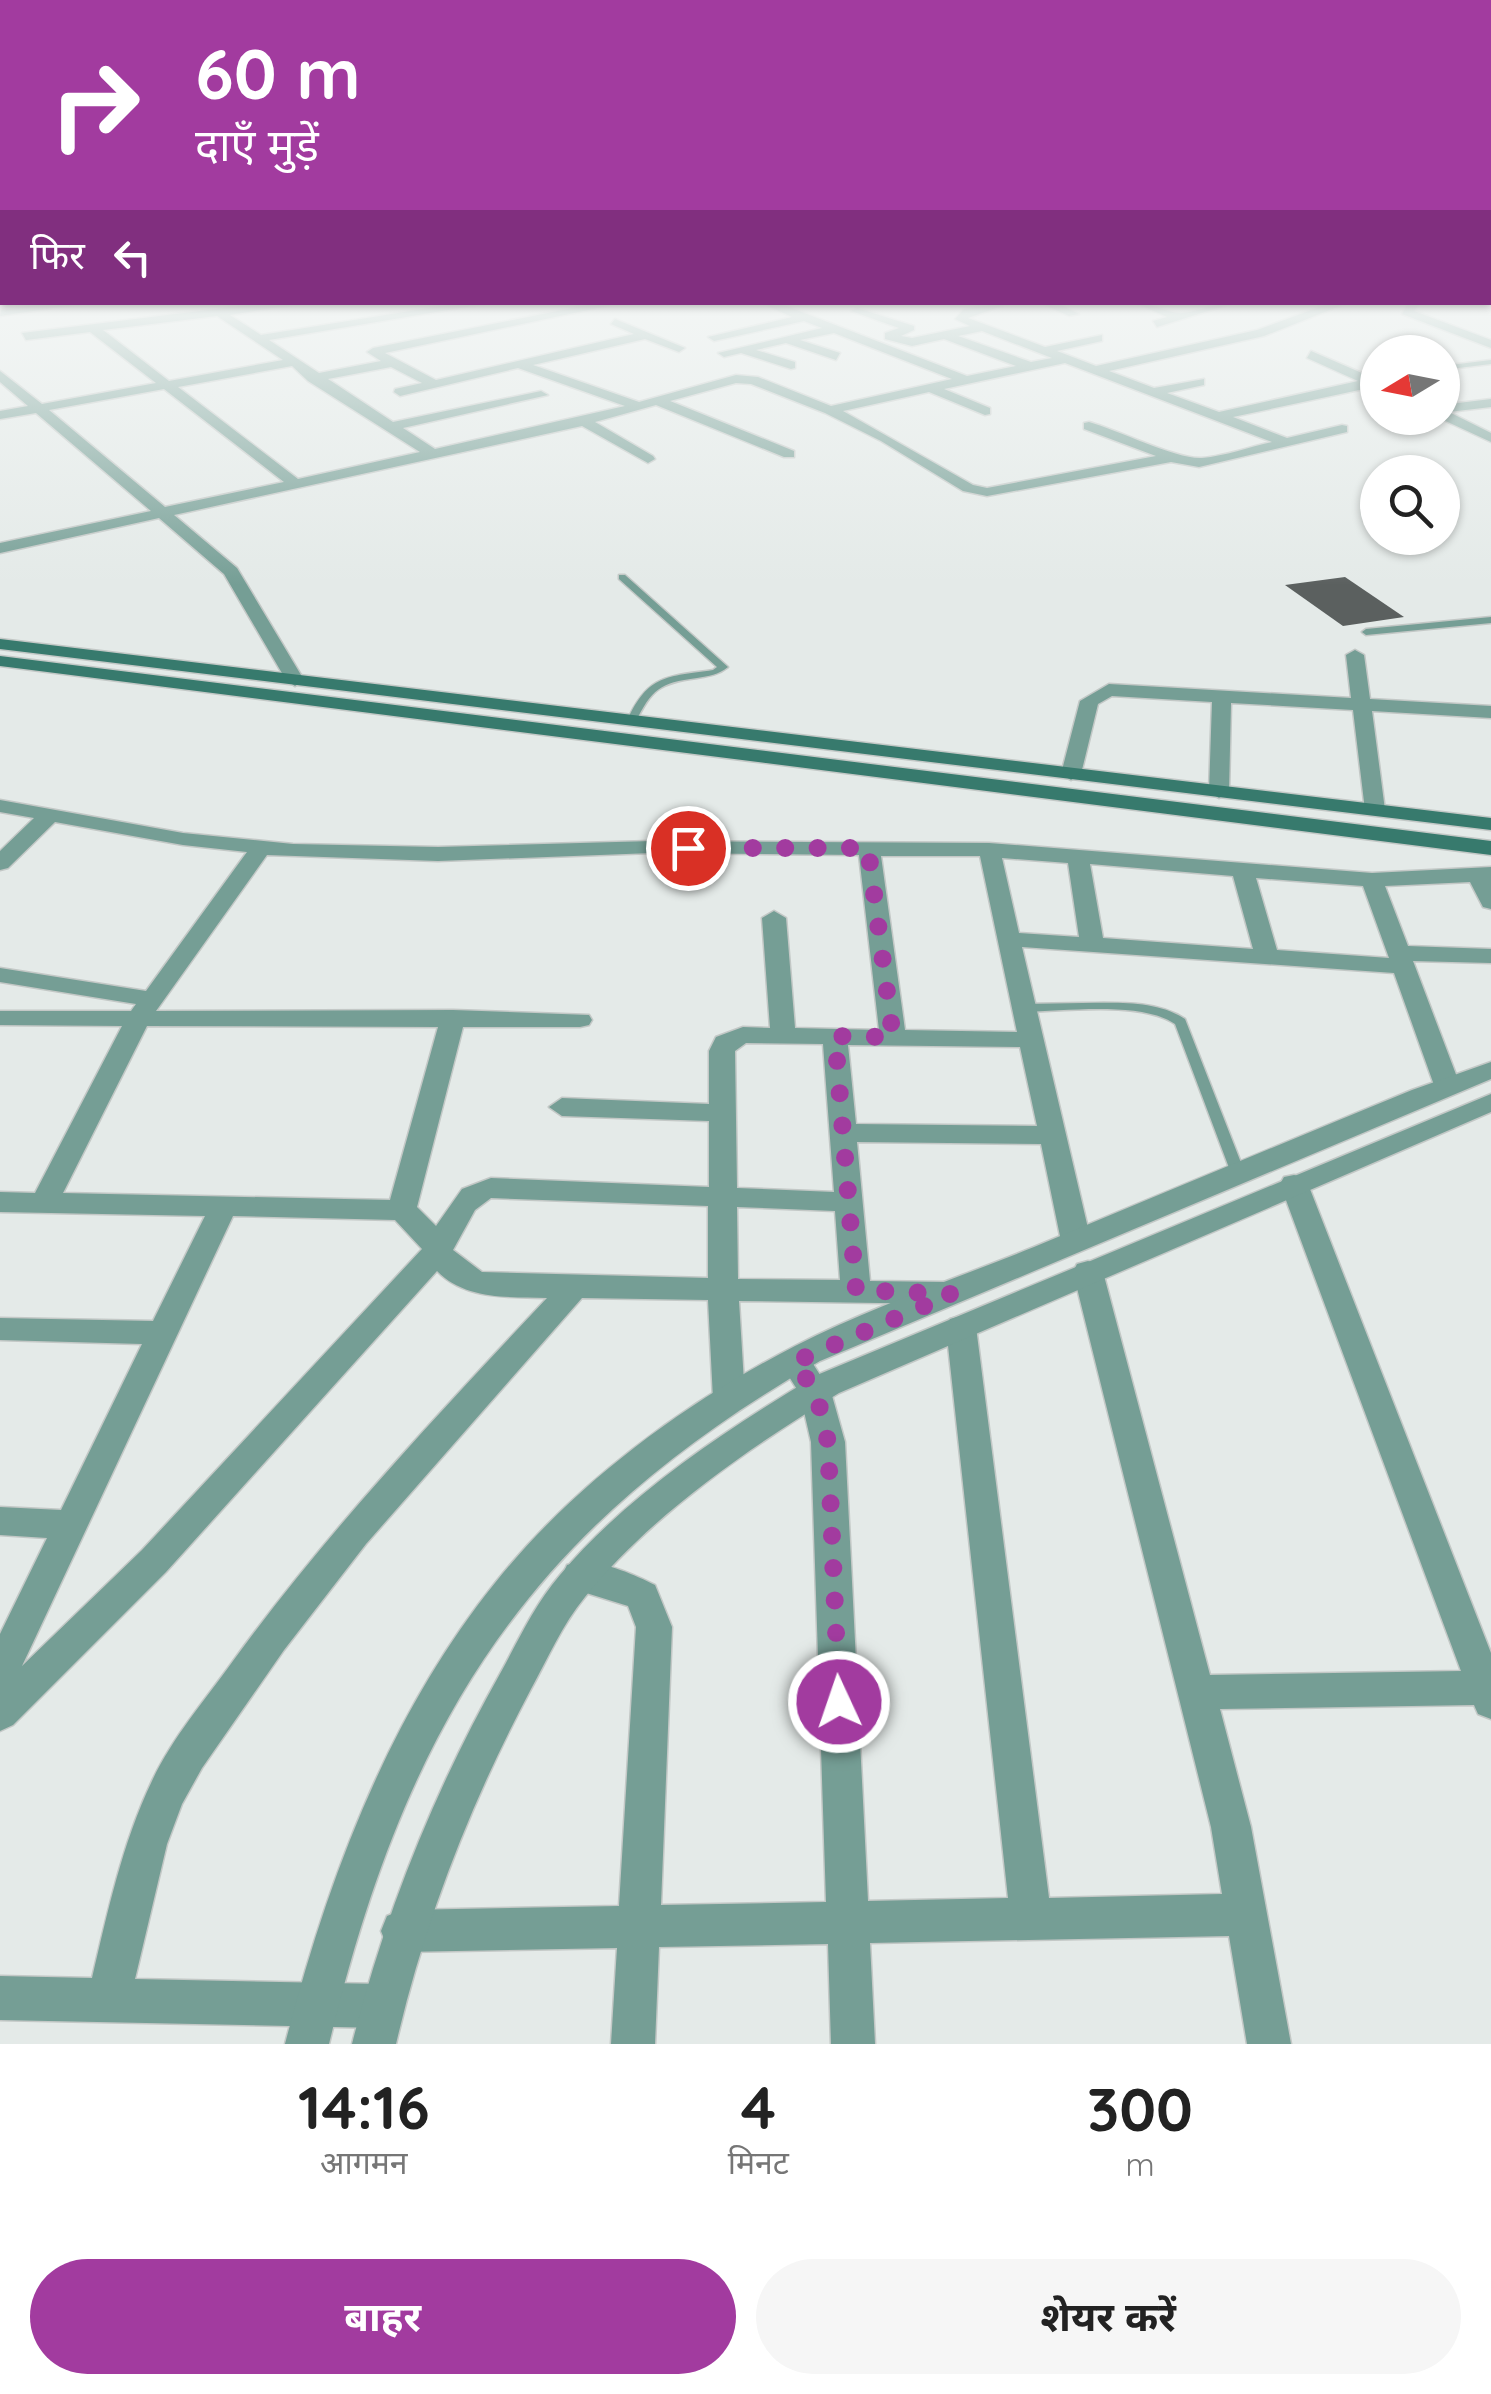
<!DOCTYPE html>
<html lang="hi">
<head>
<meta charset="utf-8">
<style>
  :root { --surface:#fff; --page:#f6f6f6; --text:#222; --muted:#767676; --accent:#a23b9f }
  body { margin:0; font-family:Quicksand,"Noto Sans Devanagari",sans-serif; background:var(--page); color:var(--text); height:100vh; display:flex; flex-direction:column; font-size:38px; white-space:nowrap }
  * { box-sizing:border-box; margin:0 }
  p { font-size:32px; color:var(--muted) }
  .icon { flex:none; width:55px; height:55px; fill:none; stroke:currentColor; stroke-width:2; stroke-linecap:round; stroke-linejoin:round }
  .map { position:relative; height:2044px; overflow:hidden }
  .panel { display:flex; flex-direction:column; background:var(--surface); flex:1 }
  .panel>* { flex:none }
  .hud { position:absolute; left:0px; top:0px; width:1492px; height:305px; box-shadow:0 2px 8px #0004; background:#a23b9f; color:#fff; overflow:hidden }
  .needle { width:65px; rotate:260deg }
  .fabs { position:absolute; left:1360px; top:335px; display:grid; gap:20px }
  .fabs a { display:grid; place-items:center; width:100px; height:100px; border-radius:50%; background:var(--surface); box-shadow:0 2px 8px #0004; font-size:50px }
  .pin { position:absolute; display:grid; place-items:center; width:85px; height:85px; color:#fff; margin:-42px; border:5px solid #fff; border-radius:50%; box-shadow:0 2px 10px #0007 }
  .me { position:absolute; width:110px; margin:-55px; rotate:357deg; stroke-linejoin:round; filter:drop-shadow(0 0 8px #0008) }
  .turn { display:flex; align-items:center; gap:35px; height:210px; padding:0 30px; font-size:45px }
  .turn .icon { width:130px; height:130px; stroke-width:2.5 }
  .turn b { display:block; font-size:70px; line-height:85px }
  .then { display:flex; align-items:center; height:95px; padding:0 30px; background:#0003; gap:20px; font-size:38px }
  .eta { display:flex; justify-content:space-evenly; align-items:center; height:170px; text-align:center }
  .eta b { font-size:60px; font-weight:700; line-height:70px }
  .cta { display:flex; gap:20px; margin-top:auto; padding:20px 30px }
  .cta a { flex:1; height:115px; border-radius:60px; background:var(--accent); color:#fff; font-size:40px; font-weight:700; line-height:115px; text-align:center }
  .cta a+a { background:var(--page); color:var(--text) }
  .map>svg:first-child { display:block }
</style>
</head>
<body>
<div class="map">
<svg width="1491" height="2044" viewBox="0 0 1491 2044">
  <rect width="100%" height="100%" fill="#e4eae8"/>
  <polygon fill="#5b605f" points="1345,577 1404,617 1343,626 1285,585"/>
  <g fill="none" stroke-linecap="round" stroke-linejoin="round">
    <g stroke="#c3c8c6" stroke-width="3">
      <g id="service">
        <polygon points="1491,360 1491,364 1442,370 1442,366"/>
        <path d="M 619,575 L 625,575 L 728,667 C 718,675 709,676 697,678 C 659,683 652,689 635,723 L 632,724 L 627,721 C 648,674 667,677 713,670 L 717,667 L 619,579 Z"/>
        <polygon points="1491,617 1491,623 1366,635 1362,632 1366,629"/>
        <path d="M 1083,1003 C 1117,1003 1156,1000 1185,1019 L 1245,1173 L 1243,1176 L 1233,1176 L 1231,1173 L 1175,1024 C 1142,1001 1065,1011 1024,1012 L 1018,1008 L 1024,1004 Z"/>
      </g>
    </g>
    <g stroke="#c3c8c6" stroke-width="3">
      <g id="minor">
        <polygon points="57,302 93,302 0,316 1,310"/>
        <path d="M 273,302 L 310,302 L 230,315 L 261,335 L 466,302 L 484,304 L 269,340 L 319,373 L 381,361 L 367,352 L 373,348 L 602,302 L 626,302 L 385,353 L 436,380 L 634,334 L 611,324 L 615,319 L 685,348 L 679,352 L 645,339 L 533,365 L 639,402 L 736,375 L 758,377 L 831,406 L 952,379 L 834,333 L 800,340 L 840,353 L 836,360 L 786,343 L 756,350 L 795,362 L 795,368 L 791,369 L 741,353 L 724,357 L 718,353 L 822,328 L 804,321 L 714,341 L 708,337 L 792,317 L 760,302 L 776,302 L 967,376 L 1016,366 L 944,339 L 912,346 L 885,339 L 885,333 L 899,328 L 851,311 L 857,308 L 914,326 L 914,330 L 901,336 L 912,338 L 970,326 L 955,319 L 964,309 L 1013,302 L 968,318 L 1045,347 L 1102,335 L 1102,341 L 1057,351 L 1096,366 L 1257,330 L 1333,302 L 1350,302 L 1264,336 L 1109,371 L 1154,388 L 1204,379 L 1204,385 L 1167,393 L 1219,412 L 1358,381 L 1307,358 L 1311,351 L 1378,380 L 1378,386 L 1233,417 L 1287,438 L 1342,425 L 1347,426 L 1347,432 L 1199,467 L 1171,462 L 987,496 L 963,491 L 881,441 L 825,413 L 751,384 L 736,383 L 670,401 L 794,451 L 794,457 L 784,457 L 656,405 L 595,422 L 653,456 L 655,459 L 648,463 L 582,426 L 174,515 L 237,568 L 304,680 L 295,686 L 286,680 L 224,574 L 159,518 L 0,553 L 0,543 L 151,511 L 36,413 L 0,419 L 0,411 L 28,406 L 0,382 L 0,371 L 42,404 L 156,383 L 90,332 L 26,340 L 22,333 ZM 217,316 L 283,360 L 169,381 L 103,330 ZM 982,331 L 1052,358 L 1031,362 L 958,336 ZM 1065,363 L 1272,442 C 1249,447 1225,456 1202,458 C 1178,460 1118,430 1089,422 L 1084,423 L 1084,429 L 1156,456 L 987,488 L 973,485 L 843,411 L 929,392 L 985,415 L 990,414 L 990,408 L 944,389 ZM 292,366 L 308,381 L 420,452 L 298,479 L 178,387 ZM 391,367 L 422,383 L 395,389 L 394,392 L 400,396 L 518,368 L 625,406 L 435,449 L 403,428 L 548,395 L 541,391 L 393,422 L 328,379 ZM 164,389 L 284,482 L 165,507 L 49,410 Z"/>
        <polygon points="1039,302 1055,302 1079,314 1069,316"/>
        <path d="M 1134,302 C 1150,302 1166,313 1181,313 C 1200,312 1217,302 1237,302 L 1157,327 L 1153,321 L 1167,317 Z"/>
        <polygon points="1409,302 1421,302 1414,311 1491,340 1491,348 1402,314"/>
        <polygon points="1491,399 1491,407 1449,412 1491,433 1491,442 1439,418 1442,418 1442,405"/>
        <polygon points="1355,650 1364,655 1370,699 1491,706 1491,718 1372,711 1385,810 1382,814 1368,814 1365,810 1353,710 1231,703 1229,792 1219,798 1209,792 1212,702 1112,696 1098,704 1081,774 1071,780 1061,774 1080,701 1109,684 1351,698 1346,655"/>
        <path d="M 0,800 L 183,833 L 293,844 L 438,847 L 652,841 L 989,843 L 1372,873 L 1491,867 L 1491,909 L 1483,907 L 1470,882 L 1385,886 L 1408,946 L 1491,949 L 1491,963 L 1413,961 L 1460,1085 L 1447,1093 L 1434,1085 L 1394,973 L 1022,947 L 1091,1241 L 1086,1248 L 1076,1251 L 1066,1248 L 1061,1241 L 1041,1144 L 857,1142 L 870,1281 L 947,1282 L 958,1285 L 962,1293 L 958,1301 L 947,1304 L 739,1301 L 745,1399 L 740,1408 L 729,1411 L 718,1408 L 713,1399 L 708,1300 L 582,1298 L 366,1544 L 284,1650 L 202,1768 L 182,1804 L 167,1844 L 135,1979 L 382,1984 L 397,1991 L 404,2006 L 397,2021 L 382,2028 L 0,2020 L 0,1976 L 92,1978 C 108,1911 122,1844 152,1781 C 172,1738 205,1700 233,1661 C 327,1532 437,1415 547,1298 C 509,1297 465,1300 437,1271 L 166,1572 L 13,1725 L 0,1731 L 0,1634 L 47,1538 L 0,1535 L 0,1507 L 61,1510 L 142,1344 L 0,1340 L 0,1318 L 153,1321 L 205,1216 L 0,1212 L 0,1192 L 35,1193 L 122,1026 L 0,1025 L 0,1011 L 131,1011 L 136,1004 L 0,982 L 0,968 L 146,991 L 247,852 L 183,845 L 55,822 L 8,868 L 0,870 L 0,851 L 34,818 L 0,812 ZM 652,853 L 859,855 L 879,1030 L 795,1028 L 786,918 L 774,911 L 762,918 L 770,1028 L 743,1027 L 716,1037 L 709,1051 L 709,1104 L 562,1098 L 549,1107 L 562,1116 L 709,1121 L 709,1187 L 491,1178 L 462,1189 L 436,1226 L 417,1207 L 463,1027 L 580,1027 L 589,1025 L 592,1020 L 589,1015 L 453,1010 L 156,1011 L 267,855 L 438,861 ZM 881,856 L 980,856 L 1017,1032 L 905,1030 ZM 1002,858 L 1068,863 L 1079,937 L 1019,933 ZM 1090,864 L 1233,876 L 1253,949 L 1103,938 ZM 1256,878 L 1363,886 L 1389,958 L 1277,950 ZM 147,1026 L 438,1027 L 390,1200 L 63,1193 ZM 746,1043 L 823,1044 L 834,1192 L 737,1188 L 735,1051 ZM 848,1045 L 1020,1047 L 1037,1126 L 856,1124 ZM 491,1198 L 708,1206 L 708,1278 L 482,1272 L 453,1250 L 475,1210 ZM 737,1207 L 835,1211 L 840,1280 L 738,1279 ZM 233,1216 L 395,1220 L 422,1249 L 142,1550 L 22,1666 Z"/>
        <path d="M 1294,1175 L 1304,1177 L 1308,1184 L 1491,1653 L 1491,1719 L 1478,1714 L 1474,1705 L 1220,1709 L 1251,1827 L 1291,2044 L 1247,2044 L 1229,1936 L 870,1943 L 875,2044 L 831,2044 L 828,1944 L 659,1947 L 655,2044 L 611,2044 L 617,1948 L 402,1952 L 387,1946 L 381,1931 L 387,1916 L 402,1910 L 619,1906 L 636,1627 L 628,1606 L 567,1587 L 562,1576 L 567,1565 C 593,1556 631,1573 655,1585 L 672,1627 L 661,1905 L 826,1902 L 811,1442 L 800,1394 L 779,1361 L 784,1353 L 795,1349 L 806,1353 L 831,1392 L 845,1442 L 868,1901 L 1008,1898 L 946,1327 L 950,1319 L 961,1316 L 972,1319 L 976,1327 L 1049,1898 L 1222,1894 L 1211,1827 L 1073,1272 L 1077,1264 L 1088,1261 L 1099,1264 L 1103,1272 L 1210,1675 L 1461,1671 L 1280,1184 L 1284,1177 Z"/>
      </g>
    </g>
    <g stroke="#c3c8c6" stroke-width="3">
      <g id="tertiary">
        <path d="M 1491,1062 L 1491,1079 L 820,1361 C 528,1528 407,1721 329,2044 L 285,2044 C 327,1881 388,1716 495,1583 C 573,1485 684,1403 795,1346 C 871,1307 955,1279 1034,1247 C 1160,1194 1286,1142 1412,1090 Z"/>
        <path d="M 1491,1094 L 1491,1112 L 839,1393 C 749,1448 652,1514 585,1597 C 562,1625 548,1658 531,1689 C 471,1802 425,1919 396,2044 L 352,2044 C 385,1913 435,1789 501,1672 C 519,1639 535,1604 560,1575 C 629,1493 726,1430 817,1375 Z"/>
      </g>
    </g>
    <g stroke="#c3c8c6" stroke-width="3">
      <g id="secondary">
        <polygon points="0,639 1491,818 1491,830 0,649"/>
        <polygon points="0,656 1491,841 1491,855 0,666"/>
      </g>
    </g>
    <use href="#service" fill="#759e95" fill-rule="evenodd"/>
    <use href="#minor" fill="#759e95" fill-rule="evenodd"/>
    <use href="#tertiary" fill="#759e95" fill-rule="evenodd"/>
    <use href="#secondary" fill="#377a6d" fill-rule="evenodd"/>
  </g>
  <linearGradient id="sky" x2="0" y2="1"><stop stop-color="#5eadc4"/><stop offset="0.51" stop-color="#f3f6f5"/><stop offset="1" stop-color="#f3f6f5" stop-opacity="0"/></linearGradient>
  <rect width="1491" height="585" fill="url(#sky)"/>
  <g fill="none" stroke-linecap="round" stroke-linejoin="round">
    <polyline stroke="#a23b9f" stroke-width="18" stroke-dasharray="0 32.4" points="688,848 868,848 893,1037 835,1036 856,1290 952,1294 794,1362 816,1392 828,1442 839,1702"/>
  </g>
</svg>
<div class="fabs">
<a><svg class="needle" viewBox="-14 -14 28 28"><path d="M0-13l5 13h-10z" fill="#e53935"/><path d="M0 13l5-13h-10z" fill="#767676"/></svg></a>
<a><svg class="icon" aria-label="search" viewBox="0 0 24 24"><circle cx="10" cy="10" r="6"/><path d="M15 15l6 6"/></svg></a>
</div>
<div class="pin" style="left:688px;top:848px;background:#d93025"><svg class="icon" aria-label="arrive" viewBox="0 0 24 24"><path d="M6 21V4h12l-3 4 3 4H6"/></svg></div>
<svg class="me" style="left:839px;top:1702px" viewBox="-20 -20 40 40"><circle r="17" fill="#a23b9f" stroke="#fff" stroke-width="3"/><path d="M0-11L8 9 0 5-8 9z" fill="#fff"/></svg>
<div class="hud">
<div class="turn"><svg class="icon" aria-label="right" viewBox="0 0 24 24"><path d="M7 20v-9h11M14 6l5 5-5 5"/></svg><div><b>60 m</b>दाएँ मुड़ें</div></div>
<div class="then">फिर<svg class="icon" aria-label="left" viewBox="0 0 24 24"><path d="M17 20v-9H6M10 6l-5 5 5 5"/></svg></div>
</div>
</div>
<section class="panel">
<div class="eta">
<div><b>14:16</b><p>आगमन</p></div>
<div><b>4</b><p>मिनट</p></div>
<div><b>300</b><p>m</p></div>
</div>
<div class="cta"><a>बाहर</a><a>शेयर करें</a></div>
</section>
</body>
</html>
